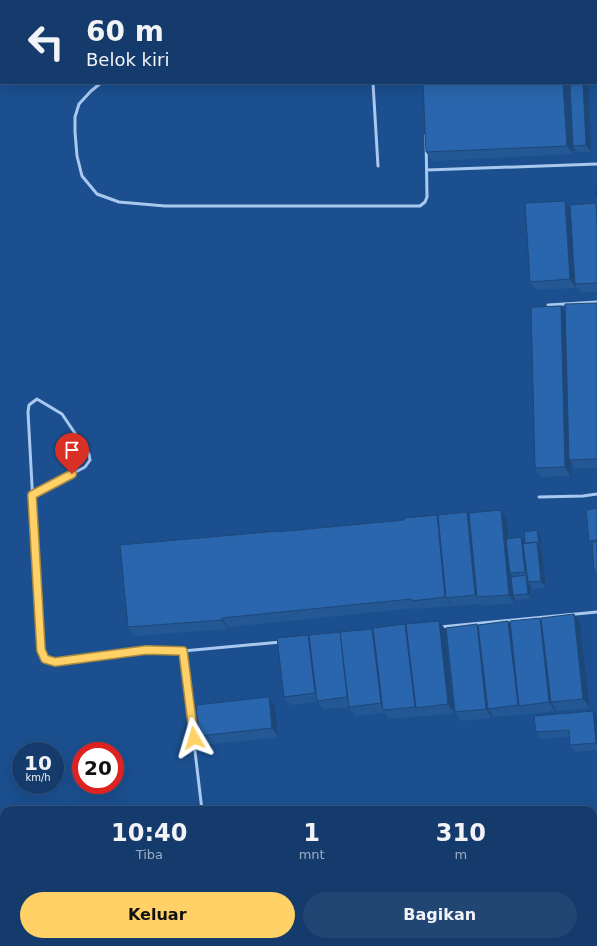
<!DOCTYPE html>
<html lang="id">
<head>
<meta charset="utf-8">
<style>
  :root { --surface:#143b6b; --page:#214673; --text:#f1f3f6; --muted:#9dadc1; --line:#33557e; --accent:#ffd166 }
  body { margin:0; font-family:"DejaVu Sans",sans-serif; background:var(--page); color:var(--text); height:100vh; display:flex; flex-direction:column; font-size:15px; white-space:nowrap }
  * { box-sizing:border-box; margin:0 }
  p { font-size:13px; color:var(--muted) }
  .icon { flex:none; width:22px; height:22px; fill:none; stroke:currentColor; stroke-width:2; stroke-linecap:round; stroke-linejoin:round }
  .map { position:relative; flex:1; overflow:hidden }
  .panel { position:absolute; left:0px; top:806px; width:597px; height:140px; display:flex; flex-direction:column; background:var(--surface); border-radius:12px 12px 0 0; box-shadow:0 4px 16px #0002,0 0 0 1px var(--line) }
  .panel>* { flex:none }
  .top-card { position:absolute; left:0px; top:0px; width:597px; height:84px; box-shadow:0 4px 16px #0002,0 0 0 1px var(--line); background:#143b6b; color:var(--text); overflow:hidden }
  .speed { position:absolute; left:12px; top:742px; display:flex; gap:8px; font-size:20px; font-weight:700; text-align:center }
  .speed>* { display:grid; place-content:center; width:52px; height:52px; border-radius:50%; background:var(--surface); box-shadow:0 4px 16px #0002,0 0 0 1px var(--line); line-height:1 }
  .speed small { font-size:10px; font-weight:400 }
  .speed .limit { border:6px solid #d22; background:#fff; color:#111 }
  .pin { position:absolute; display:grid; place-items:center; width:34px; height:34px; color:#fff; margin:-41px -17px; border-radius:50% 50% 50% 0; rotate:-45deg; box-shadow:0 0 4px #0007 }
  .pin .icon { rotate:45deg }
  .me { position:absolute; width:44px; margin:-22px; rotate:353deg; stroke-linejoin:round; filter:drop-shadow(0 0 3px #0008) }
  .turn { display:flex; align-items:center; gap:14px; height:84px; padding:0 20px; font-size:18px }
  .turn .icon { width:52px; height:52px; stroke-width:2.5 }
  .turn b { display:block; font-size:28px; line-height:34px }
  .eta { display:flex; justify-content:space-evenly; align-items:center; height:68px; text-align:center }
  .eta b { font-size:24px; font-weight:700; line-height:28px }
  .primary-button { display:flex; gap:8px; margin-top:auto; padding:8px 20px }
  .primary-button a { flex:1; height:46px; border-radius:24px; background:var(--accent); color:#111; font-size:16px; font-weight:700; line-height:46px; text-align:center }
  .primary-button a+a { background:var(--page); color:var(--text) }
  .map>svg:first-child { display:block }
</style>
</head>
<body>
<div class="map">
<svg width="597" height="946" viewBox="0 0 597 946">
  <rect width="100%" height="100%" fill="#1b4f8f"/>
  <g fill="none" stroke-linecap="round" stroke-linejoin="round">
    <g stroke="#a9c9ee" stroke-width="3">
      <polyline points="485,0 497,1"/>
      <polyline points="424,1 444,0"/>
      <polyline points="596,10 597,10"/>
      <polyline points="101,83 91,91 79,104 75,117 75,132 77,156 82,176 97,194 119,202 165,206 420,206 425,202 427,197 426,135"/>
      <polyline points="373,83 378,166"/>
      <polyline points="427,170 597,164"/>
      <polyline points="548,305 597,302"/>
      <polyline points="33,495 85,467 90,460 89,454 62,414 37,399 29,405 28,412 41,650 45,659 55,662 146,650 183,651 281,642"/>
      <polyline points="539,497 583,496 597,494"/>
      <polyline points="440,627 597,612"/>
      <polyline points="183,651 202,810"/>
      <polyline points="216,810 227,810"/>
    </g>
  </g>
  <g fill="#245895">
    <polygon points="423,83 569,83 573,154 433,161 426,152"/>
    <polygon points="570,83 591,152 578,152 573,146"/>
    <polygon points="597,205 597,292 581,293 576,286 576,288 536,290 530,282 570,208"/>
    <polygon points="597,303 597,468 575,468 571,462 571,476 541,477 535,468 561,306 565,313"/>
    <polygon points="597,508 597,575 594,570 592,544 589,541"/>
    <polygon points="469,514 507,519 509,539 525,542 540,535 542,547 541,547 542,549 546,588 533,589 530,585 531,598 516,600 515,598 515,603 483,606 481,604 452,606 451,604 451,606 418,609 418,608 387,611 228,627 228,629 134,636 128,627 245,534 404,520 437,515 438,517"/>
    <polygon points="574,614 580,623 590,708 557,711 555,709 555,711 525,715 524,713 524,714 494,717 492,715 492,718 461,721 455,712 478,627 508,621 510,623 540,618 541,620"/>
    <polygon points="439,621 445,629 454,713 422,717 421,715 421,716 389,719 384,713 355,716 349,707 323,709 318,702 290,705 284,697 309,636 340,632 341,633 374,631 405,624 407,626"/>
    <polygon points="269,697 275,706 278,737 205,745 199,736"/>
    <polygon points="593,711 597,717 597,750 575,752 570,745 570,737 540,739 536,732"/>
    <polygon points="597,861 597,946 490,946"/>
    <polygon points="292,942 309,942 308,946 294,944"/>
  </g>
  <g fill="#1d4779">
    <polygon points="563,83 569,83 573,154 567,146"/>
    <polygon points="583,83 588,83 591,152 586,145"/>
    <polygon points="565,201 571,210 575,284 576,286 576,288 570,279"/>
    <polygon points="596,203 597,205 597,223"/>
    <polygon points="561,306 567,315 569,460 571,462 571,476 565,467"/>
    <polygon points="501,510 507,519 512,573 510,573 513,577 513,595 515,598 515,603 509,595"/>
    <polygon points="467,512 473,521 477,597 475,595"/>
    <polygon points="437,515 443,524 446,598 451,604 451,606 445,597"/>
    <polygon points="537,530 540,535 542,547 539,543"/>
    <polygon points="521,537 526,544 530,578 525,572"/>
    <polygon points="537,542 542,549 546,588 541,581"/>
    <polygon points="526,575 529,580 528,582 530,585 531,598 528,594"/>
    <polygon points="574,614 580,623 590,708 583,699"/>
    <polygon points="222,618 228,627 228,629 222,620"/>
    <polygon points="540,618 546,627 551,702 555,709 555,711 549,702"/>
    <polygon points="439,621 445,629 454,713 448,704"/>
    <polygon points="508,621 515,630 519,706 524,713 524,714 518,705"/>
    <polygon points="405,624 412,633 416,708 421,716 415,707"/>
    <polygon points="477,624 483,633 488,709 492,715 492,718 486,709"/>
    <polygon points="372,629 378,637 385,710 381,703"/>
    <polygon points="340,632 346,640 353,706 347,697"/>
    <polygon points="308,635 314,643 320,700 315,693"/>
    <polygon points="269,697 275,706 278,737 272,728"/>
    <polygon points="593,711 597,717 597,744 596,743"/>
    <polygon points="305,942 309,942 308,946"/>
    <polygon points="556,942 561,942 562,946 556,946"/>
  </g>
  <g fill="#2a66ad" stroke="#1d4779">
    <polygon points="423,83 563,83 567,146 426,152"/>
    <polygon points="570,83 583,83 586,145 573,146"/>
    <rect x="596" y="183" width="1" height="13"/>
    <polygon points="565,201 570,279 530,282 525,203"/>
    <polygon points="596,203 597,223 597,283 575,284 570,205"/>
    <polygon points="597,303 597,459 569,460 565,304"/>
    <polygon points="561,306 565,467 535,468 531,307"/>
    <polygon points="597,508 597,540 589,541 586,510"/>
    <polygon points="501,510 509,595 477,597 469,513"/>
    <polygon points="467,512 475,595 446,598 438,515"/>
    <polygon points="437,515 445,597 412,601 412,599 381,602 222,618 222,620 128,627 120,545 245,534 277,531 277,532 340,526 404,520 404,518"/>
    <polygon points="537,530 539,543 537,543 537,542 525,543 524,532"/>
    <polygon points="521,537 525,572 510,573 506,539"/>
    <polygon points="537,542 541,581 528,582 523,544"/>
    <polygon points="592,542 597,542 597,570 594,570"/>
    <polygon points="526,575 528,594 513,595 511,577"/>
    <polygon points="574,614 583,699 551,702 541,618"/>
    <polygon points="540,618 549,702 519,706 510,621"/>
    <polygon points="439,621 448,704 416,708 406,624"/>
    <polygon points="508,621 518,705 488,709 478,625"/>
    <polygon points="405,624 415,707 383,710 373,628"/>
    <polygon points="477,624 486,709 455,712 446,628"/>
    <polygon points="372,629 381,703 349,707 340,632"/>
    <polygon points="340,632 347,697 317,701 309,635"/>
    <polygon points="308,635 315,693 284,697 277,638"/>
    <polygon points="269,697 272,728 199,736 196,705"/>
    <polygon points="593,711 596,743 570,745 569,730 536,732 534,716"/>
    <polygon points="593,861 597,861 597,945 587,946 587,942 593,942"/>
    <polygon points="490,942 518,942 519,946 490,946"/>
    <rect x="520" y="942" width="15" height="4"/>
    <polygon points="536,942 556,942 556,946 537,946"/>
    <polygon points="558,942 586,942 586,945 558,946"/>
  </g>
  <g fill="none" stroke-linecap="round" stroke-linejoin="round">
    <g stroke="#a68842" stroke-width="10">
      <polyline id="route" points="72,474 32,495 41,650 45,659 55,662 146,650 183,651 194,738"/>
    </g>
    <use href="#route" stroke="#ffd166" stroke-width="7"/>
  </g>
</svg>
<div class="speed"><div>10<small>km/h</small></div><div class="limit">20</div></div>
<div class="pin" style="left:72px;top:474px;background:#d93025"><svg class="icon" aria-label="arrive" viewBox="0 0 24 24"><path d="M6 21V4h12l-3 4 3 4H6"/></svg></div>
<svg class="me" style="left:194px;top:738px" viewBox="-20 -20 40 40"><path d="M0-17L14 15 0 8-14 15z" fill="#ffd166" stroke="#fff" stroke-width="4"/></svg>
<div class="top-card">
<div class="turn"><svg class="icon" aria-label="left" viewBox="0 0 24 24"><path d="M17 20v-9H6M10 6l-5 5 5 5"/></svg><div><b>60 m</b>Belok kiri</div></div>
</div>
<section class="panel">
<div class="eta">
<div><b>10:40</b><p>Tiba</p></div>
<div><b>1</b><p>mnt</p></div>
<div><b>310</b><p>m</p></div>
</div>
<div class="primary-button"><a>Keluar</a><a>Bagikan</a></div>
</section>
</div>
</body>
</html>
